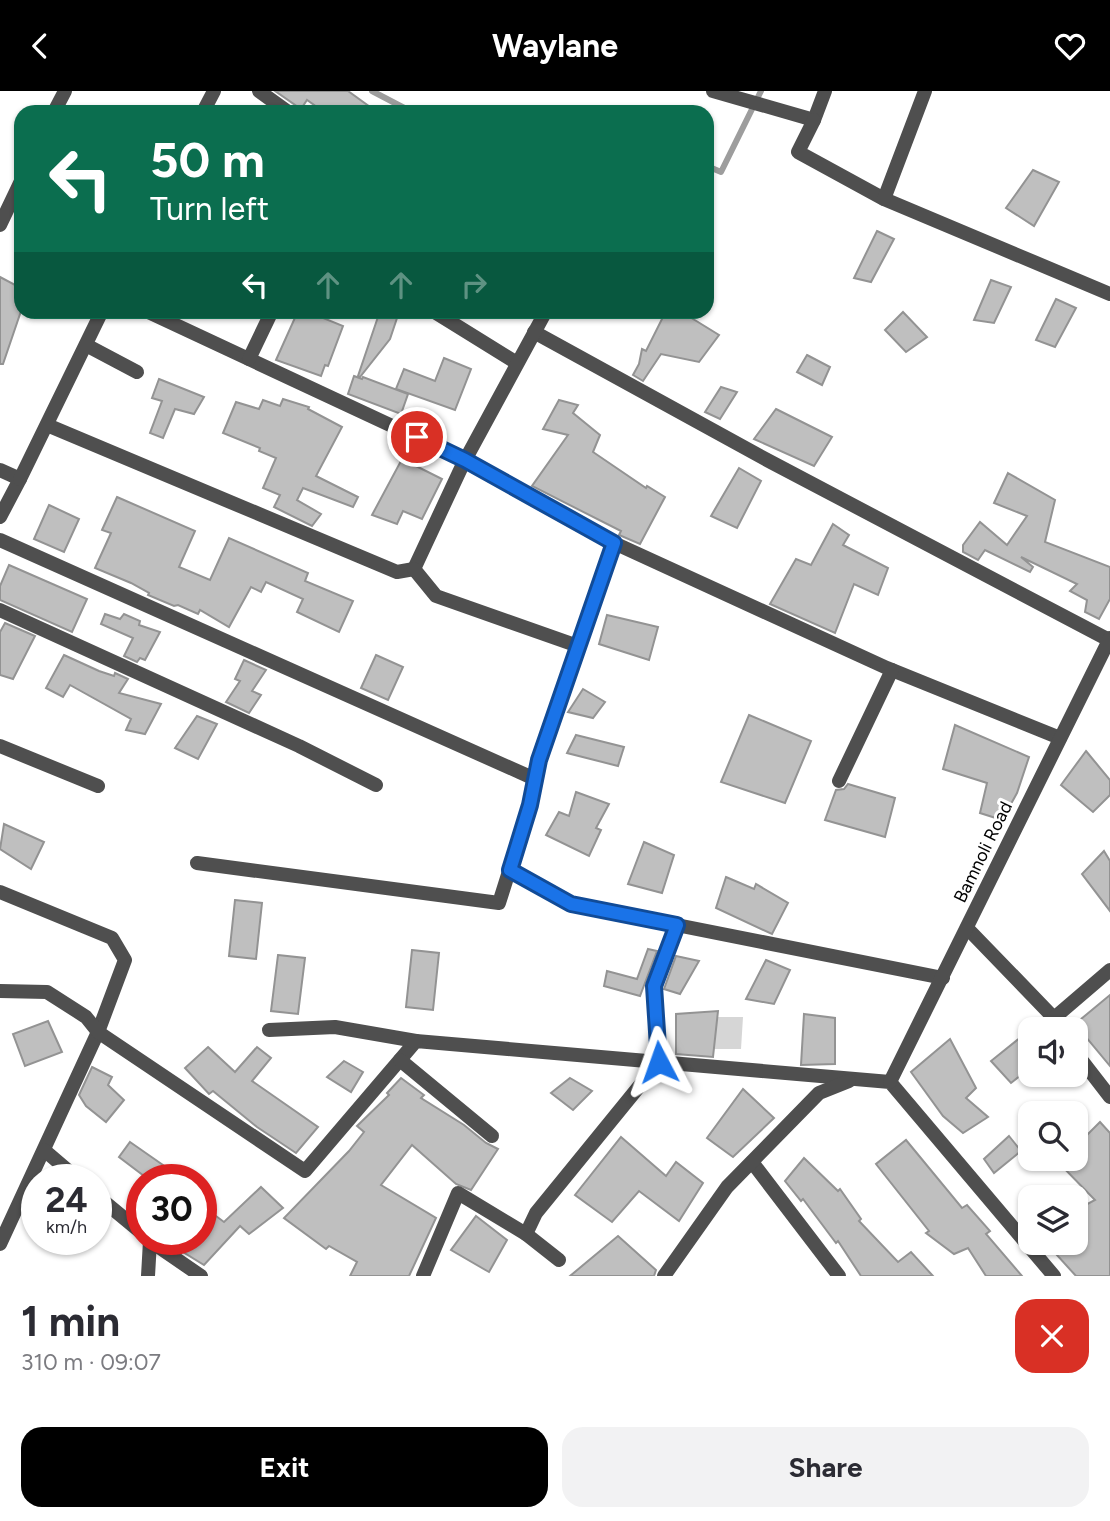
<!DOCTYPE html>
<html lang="en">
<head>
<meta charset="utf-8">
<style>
  :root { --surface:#fff; --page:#f2f2f3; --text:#2b2b33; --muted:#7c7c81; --accent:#000 }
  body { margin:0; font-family:Figtree,sans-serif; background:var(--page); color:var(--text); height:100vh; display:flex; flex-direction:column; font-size:26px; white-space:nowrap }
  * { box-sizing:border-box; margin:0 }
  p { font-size:23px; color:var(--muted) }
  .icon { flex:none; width:38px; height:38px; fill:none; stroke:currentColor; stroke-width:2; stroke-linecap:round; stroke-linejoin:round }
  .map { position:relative; height:1185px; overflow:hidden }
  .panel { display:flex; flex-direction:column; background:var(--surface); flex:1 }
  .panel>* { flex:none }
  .banner { position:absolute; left:14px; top:14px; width:700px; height:214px; border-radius:21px; box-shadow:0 2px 5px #0004; background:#0b6e4f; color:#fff; overflow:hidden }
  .controls { position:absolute; left:1018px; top:926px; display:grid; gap:14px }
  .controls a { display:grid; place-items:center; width:70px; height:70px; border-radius:14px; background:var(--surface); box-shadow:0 2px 5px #0004; font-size:35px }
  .speed { position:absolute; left:21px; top:1073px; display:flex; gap:14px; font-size:35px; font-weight:700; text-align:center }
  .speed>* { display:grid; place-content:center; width:91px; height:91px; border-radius:50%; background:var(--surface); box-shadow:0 2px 5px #0004; line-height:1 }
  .speed small { font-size:18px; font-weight:400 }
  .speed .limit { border:10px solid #d22; background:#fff; color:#111 }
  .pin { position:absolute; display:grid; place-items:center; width:60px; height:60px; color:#fff; margin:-30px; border:4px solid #fff; border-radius:50%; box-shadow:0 2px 7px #0007 }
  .me { position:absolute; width:77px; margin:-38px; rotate:356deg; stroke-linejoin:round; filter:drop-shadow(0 0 5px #0008) }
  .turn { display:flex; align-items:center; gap:24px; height:147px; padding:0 21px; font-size:32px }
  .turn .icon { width:91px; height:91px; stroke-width:2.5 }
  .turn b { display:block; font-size:49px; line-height:60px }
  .lanes { display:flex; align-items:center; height:66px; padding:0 21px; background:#0003; justify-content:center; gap:35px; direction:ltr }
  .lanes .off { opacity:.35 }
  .round { display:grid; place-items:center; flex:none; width:74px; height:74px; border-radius:21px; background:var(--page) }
  .headline { display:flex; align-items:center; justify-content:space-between; height:119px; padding:0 21px }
  h1 { font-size:42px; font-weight:700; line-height:52px }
  .cta { display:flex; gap:14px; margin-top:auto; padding:14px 21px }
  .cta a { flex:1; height:80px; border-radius:21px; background:var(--accent); color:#fff; font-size:28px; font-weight:700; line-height:80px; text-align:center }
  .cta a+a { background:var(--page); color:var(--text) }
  header { display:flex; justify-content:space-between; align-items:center; height:91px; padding:0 21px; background:var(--accent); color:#fff; font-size:32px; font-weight:700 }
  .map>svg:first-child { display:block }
</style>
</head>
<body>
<header><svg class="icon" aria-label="back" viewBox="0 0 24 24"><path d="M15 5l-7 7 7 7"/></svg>Waylane<svg class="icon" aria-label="heart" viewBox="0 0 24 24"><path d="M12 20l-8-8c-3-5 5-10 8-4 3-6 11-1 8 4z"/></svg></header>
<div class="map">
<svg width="1110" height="1185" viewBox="0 0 1110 1185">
  <rect width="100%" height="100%" fill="#fff"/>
  <polygon fill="#d6d6d6" points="717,926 743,926 741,958 714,958"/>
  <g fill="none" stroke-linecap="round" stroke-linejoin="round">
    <g stroke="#9d9d9d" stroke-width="6">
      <polyline points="372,0 412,21"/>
      <polyline points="561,21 566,21"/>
      <polyline points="707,75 721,81 761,0"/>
    </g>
  </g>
  <g fill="#bfbfbf" stroke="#939393" stroke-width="2">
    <polygon points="275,0 348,0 377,21 324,21 307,9 301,18"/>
    <polygon points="1033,79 1059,91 1034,135 1006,117"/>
    <polygon points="877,140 894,148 871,191 854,187"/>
    <polygon points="0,186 21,197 21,220 3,273 0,273"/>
    <polygon points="991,189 1011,196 994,232 974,229"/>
    <polygon points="1056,208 1076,217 1055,256 1036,249"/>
    <polygon points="298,220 326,220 323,227 343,235 328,275 325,274 321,285 276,269"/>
    <polygon points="380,220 389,220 397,227 390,248 360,286 358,285"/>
    <polygon points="666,220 680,220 719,244 699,271 661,263 643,290 633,284 639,273 642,258 646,260"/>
    <polygon points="903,221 927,246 906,261 885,239"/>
    <polygon points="807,264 830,276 822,294 797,281"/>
    <polygon points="444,267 471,278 455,319 396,298 404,278 435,290"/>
    <polygon points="354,285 362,288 363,286 408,303 401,323 348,303"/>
    <polygon points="159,288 204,306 194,323 175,318 163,347 150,342 162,310 152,307"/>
    <polygon points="721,296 737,301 720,328 705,321"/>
    <polygon points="283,308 309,316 308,318 342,336 316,385 358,406 353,416 303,397 297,409 321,423 312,435 274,416 280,404 263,397 276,367 259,360 260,357 223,342 236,311 259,318 263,309 280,315"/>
    <polygon points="559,309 578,314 573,322 600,344 593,361 646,397 647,395 665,406 640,453 619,444 621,440 532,395 568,344 543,338"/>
    <polygon points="776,318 832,346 814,375 754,348"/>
    <polygon points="402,368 442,388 422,428 403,420 397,433 372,424"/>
    <polygon points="739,377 761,390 737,437 711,425"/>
    <polygon points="1008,382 1055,409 1045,451 1110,476 1110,508 1099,528 1085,521 1087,509 1070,500 1077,493 1021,466 1033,476 1030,481 985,459 978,469 963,461 963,454 980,431 1007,454 1027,425 994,412"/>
    <polygon points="117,406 195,440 179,476 210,489 229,447 308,482 305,490 353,510 339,541 297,521 303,508 266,491 261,501 251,496 229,536 200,519 198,523 178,514 174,515 148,504 149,502 131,492 95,477 111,442 102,439"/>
    <polygon points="49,414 79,428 64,461 34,448"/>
    <polygon points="833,433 849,444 843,454 888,477 878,504 854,493 835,542 770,513 796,468 811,474"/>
    <polygon points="9,474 87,508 72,541 0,509 0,495"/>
    <polygon points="105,523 120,528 124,523 140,530 139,534 160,541 145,569 140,567 137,571 124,565 133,547 101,533"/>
    <polygon points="607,524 658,536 649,569 599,553"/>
    <polygon points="5,532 35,545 13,588 0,584 0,541"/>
    <polygon points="64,564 99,580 114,585 115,582 128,588 119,602 161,613 145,643 126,639 131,628 70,594 63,606 46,597"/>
    <polygon points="376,564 403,576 388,609 361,597"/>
    <polygon points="244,569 266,579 252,600 261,604 249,622 226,611 240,590 235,588"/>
    <polygon points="583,598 605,611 593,627 568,621"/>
    <polygon points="749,624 811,650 785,712 721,691"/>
    <polygon points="197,625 217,633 198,668 175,657"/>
    <polygon points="955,634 1029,666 1017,702 1002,729 980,722 987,692 943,678"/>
    <polygon points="576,644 624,656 618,675 567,662"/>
    <polygon points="1086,660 1110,689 1110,704 1093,721 1061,694"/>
    <polygon points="848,693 895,707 885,746 825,729 836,699 844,698"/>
    <polygon points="576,701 609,713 596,737 601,739 589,765 546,744 559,721 569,725"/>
    <polygon points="4,733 44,751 31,778 0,758"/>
    <polygon points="644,751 674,764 662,802 628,793"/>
    <polygon points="1104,760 1110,770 1110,820 1082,783"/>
    <polygon points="726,786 754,798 756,793 788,812 772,843 716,817"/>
    <polygon points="235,809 262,812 256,868 229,865"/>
    <polygon points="648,858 657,860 640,905 604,895 607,880 637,888"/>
    <polygon points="412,859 439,862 433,919 406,916"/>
    <polygon points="278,864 305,867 298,923 271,920"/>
    <polygon points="676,865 699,870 680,903 664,898"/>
    <polygon points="766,869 790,879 774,913 746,908"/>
    <polygon points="1110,904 1110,975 1075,933"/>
    <polygon points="718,920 713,966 676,963 676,923"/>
    <polygon points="804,923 835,927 835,973 801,974"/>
    <polygon points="48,930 62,961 25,975 13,943"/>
    <polygon points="1031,938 1031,976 1011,992 991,970"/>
    <polygon points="950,948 976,997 966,1007 988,1026 963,1042 943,1025 911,981"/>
    <polygon points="208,956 235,981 257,956 271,967 252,990 318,1036 296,1062 257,1036 213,1000 209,1003 185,977"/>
    <polygon points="344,970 363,981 351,1001 327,986"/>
    <polygon points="92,976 112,986 108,994 124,1009 106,1031 86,1015 79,1004"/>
    <polygon points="401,987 424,1004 421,1007 464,1034 486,1052 498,1058 471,1099 456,1093 412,1054 381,1094 436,1127 409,1185 350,1185 357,1171 329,1155 326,1158 284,1127 349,1060 364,1041 357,1035 389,1004 387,1002"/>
    <polygon points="570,987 592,1000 573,1019 551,1002"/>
    <polygon points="743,998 774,1027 733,1066 707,1047"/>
    <polygon points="1100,1031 1110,1042 1110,1185 1076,1185 1046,1152 1076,1152 1076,1119 1095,1109 1055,1068 1076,1068 1076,1055"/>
    <polygon points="1009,1045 1021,1060 994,1082 984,1068"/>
    <polygon points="621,1046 666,1085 676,1071 703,1092 679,1130 639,1100 612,1131 575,1104"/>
    <polygon points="906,1049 962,1117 967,1114 990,1140 986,1143 1022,1185 986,1185 968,1157 954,1163 926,1142 929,1140 876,1073"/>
    <polygon points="130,1051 183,1088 148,1088 119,1066"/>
    <polygon points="804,1067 838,1100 840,1098 861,1128 859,1130 898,1171 911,1161 933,1185 861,1185 838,1150 836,1152 803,1108 801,1110 785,1090"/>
    <polygon points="261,1096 283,1117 249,1143 240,1135 204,1174 183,1161 196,1148 201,1148 201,1142 216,1125 224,1131"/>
    <polygon points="476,1125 507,1149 489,1181 451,1159"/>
    <polygon points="618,1145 656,1179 654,1185 570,1185"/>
  </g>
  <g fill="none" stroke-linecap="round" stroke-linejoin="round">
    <g stroke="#4f4f4f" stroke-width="14">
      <polyline points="259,0 288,21"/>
      <polyline points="713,0 814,29 825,0"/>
      <polyline points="54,21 65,0"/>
      <polyline points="203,21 214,0"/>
      <polyline points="814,29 798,61 884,108 1110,203"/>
      <polyline points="884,108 925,0"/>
      <polyline points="0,134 21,90"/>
      <polyline points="146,220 465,369 614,452 539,669 535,688"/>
      <polyline points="433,220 517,272"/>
      <polyline points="534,241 769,370 1109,549"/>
      <polyline points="86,254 137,281"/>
      <polyline points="249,268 272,220"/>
      <polyline points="47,334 397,481 414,478"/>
      <polyline points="0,379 20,388 0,426"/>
      <polyline points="20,388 102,220"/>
      <polyline points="0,449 535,688 530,714 499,812 197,772"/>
      <polyline points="614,452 887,577 1060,647"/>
      <polyline points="414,478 463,373 546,220"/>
      <polyline points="414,478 436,505 578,555"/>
      <polyline points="0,519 299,655 376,694"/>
      <polyline points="0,655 98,695"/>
      <polyline points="839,690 892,579"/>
      <polyline points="510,779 571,813 943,887"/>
      <polyline points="0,801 112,847 125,869 98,941 0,1153"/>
      <polyline points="967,837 1054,927"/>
      <polyline points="0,900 47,901 86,926 98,941 305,1080 416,950 890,991 1054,1185"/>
      <polyline points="1058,938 1054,927 1110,879"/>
      <polyline points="269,939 335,936 416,950"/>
      <polyline points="1076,962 1110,1006"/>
      <polyline points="400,969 492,1045"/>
      <polyline points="890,991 1110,547"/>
      <polyline points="44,1059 78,1088"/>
      <polyline points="752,1071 839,1185"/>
      <polyline points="96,1104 142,1142"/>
      <polyline points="150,1150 201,1185"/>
      <polyline points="559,1169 526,1143 536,1122 659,971 654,895 677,834"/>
      <polyline points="148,1185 150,1150 148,1148"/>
      <polyline points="423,1185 458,1102 526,1143"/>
      <polyline points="664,1185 727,1096 819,1002 849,990"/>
    </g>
  </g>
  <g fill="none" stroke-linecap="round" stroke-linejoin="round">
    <g stroke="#114b97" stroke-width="18">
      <polyline id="route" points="417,346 465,369 614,452 539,669 530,714 510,779 571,813 677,834 654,895 659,971"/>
    </g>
    <use href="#route" stroke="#1a73e8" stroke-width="12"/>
  </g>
  <g text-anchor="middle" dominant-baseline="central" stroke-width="6" stroke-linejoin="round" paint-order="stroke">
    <g font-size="18" fill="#000" stroke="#fff">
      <text transform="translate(983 761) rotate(-64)">Bamnoli Road</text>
    </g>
  </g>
</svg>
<div class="controls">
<a><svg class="icon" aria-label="sound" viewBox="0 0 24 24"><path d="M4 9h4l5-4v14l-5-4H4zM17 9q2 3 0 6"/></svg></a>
<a><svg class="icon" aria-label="search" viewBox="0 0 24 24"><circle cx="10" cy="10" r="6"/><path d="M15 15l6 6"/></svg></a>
<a><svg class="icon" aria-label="layers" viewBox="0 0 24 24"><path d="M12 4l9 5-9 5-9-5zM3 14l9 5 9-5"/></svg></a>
</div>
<div class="speed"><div>24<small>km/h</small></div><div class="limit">30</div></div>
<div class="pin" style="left:417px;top:346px;background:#d93025"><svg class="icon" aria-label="arrive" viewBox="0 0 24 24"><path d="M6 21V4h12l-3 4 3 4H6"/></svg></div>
<svg class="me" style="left:659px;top:971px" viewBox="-20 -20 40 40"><path d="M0-17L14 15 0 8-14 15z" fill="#1a73e8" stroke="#fff" stroke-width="4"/></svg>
<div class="banner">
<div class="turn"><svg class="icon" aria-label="left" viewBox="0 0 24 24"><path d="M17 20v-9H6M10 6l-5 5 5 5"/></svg><div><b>50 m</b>Turn left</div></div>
<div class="lanes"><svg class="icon" aria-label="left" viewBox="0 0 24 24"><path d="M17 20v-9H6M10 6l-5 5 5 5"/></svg><svg class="icon off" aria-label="ahead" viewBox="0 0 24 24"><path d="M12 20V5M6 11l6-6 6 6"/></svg><svg class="icon off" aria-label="ahead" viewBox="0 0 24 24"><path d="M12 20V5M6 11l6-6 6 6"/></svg><svg class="icon off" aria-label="right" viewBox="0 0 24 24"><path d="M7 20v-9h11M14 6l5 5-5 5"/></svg></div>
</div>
</div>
<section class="panel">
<div class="headline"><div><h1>1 min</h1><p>310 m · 09:07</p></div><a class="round" style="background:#d93025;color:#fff"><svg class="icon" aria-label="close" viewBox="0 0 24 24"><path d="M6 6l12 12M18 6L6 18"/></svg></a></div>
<div class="cta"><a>Exit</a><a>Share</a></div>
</section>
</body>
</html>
